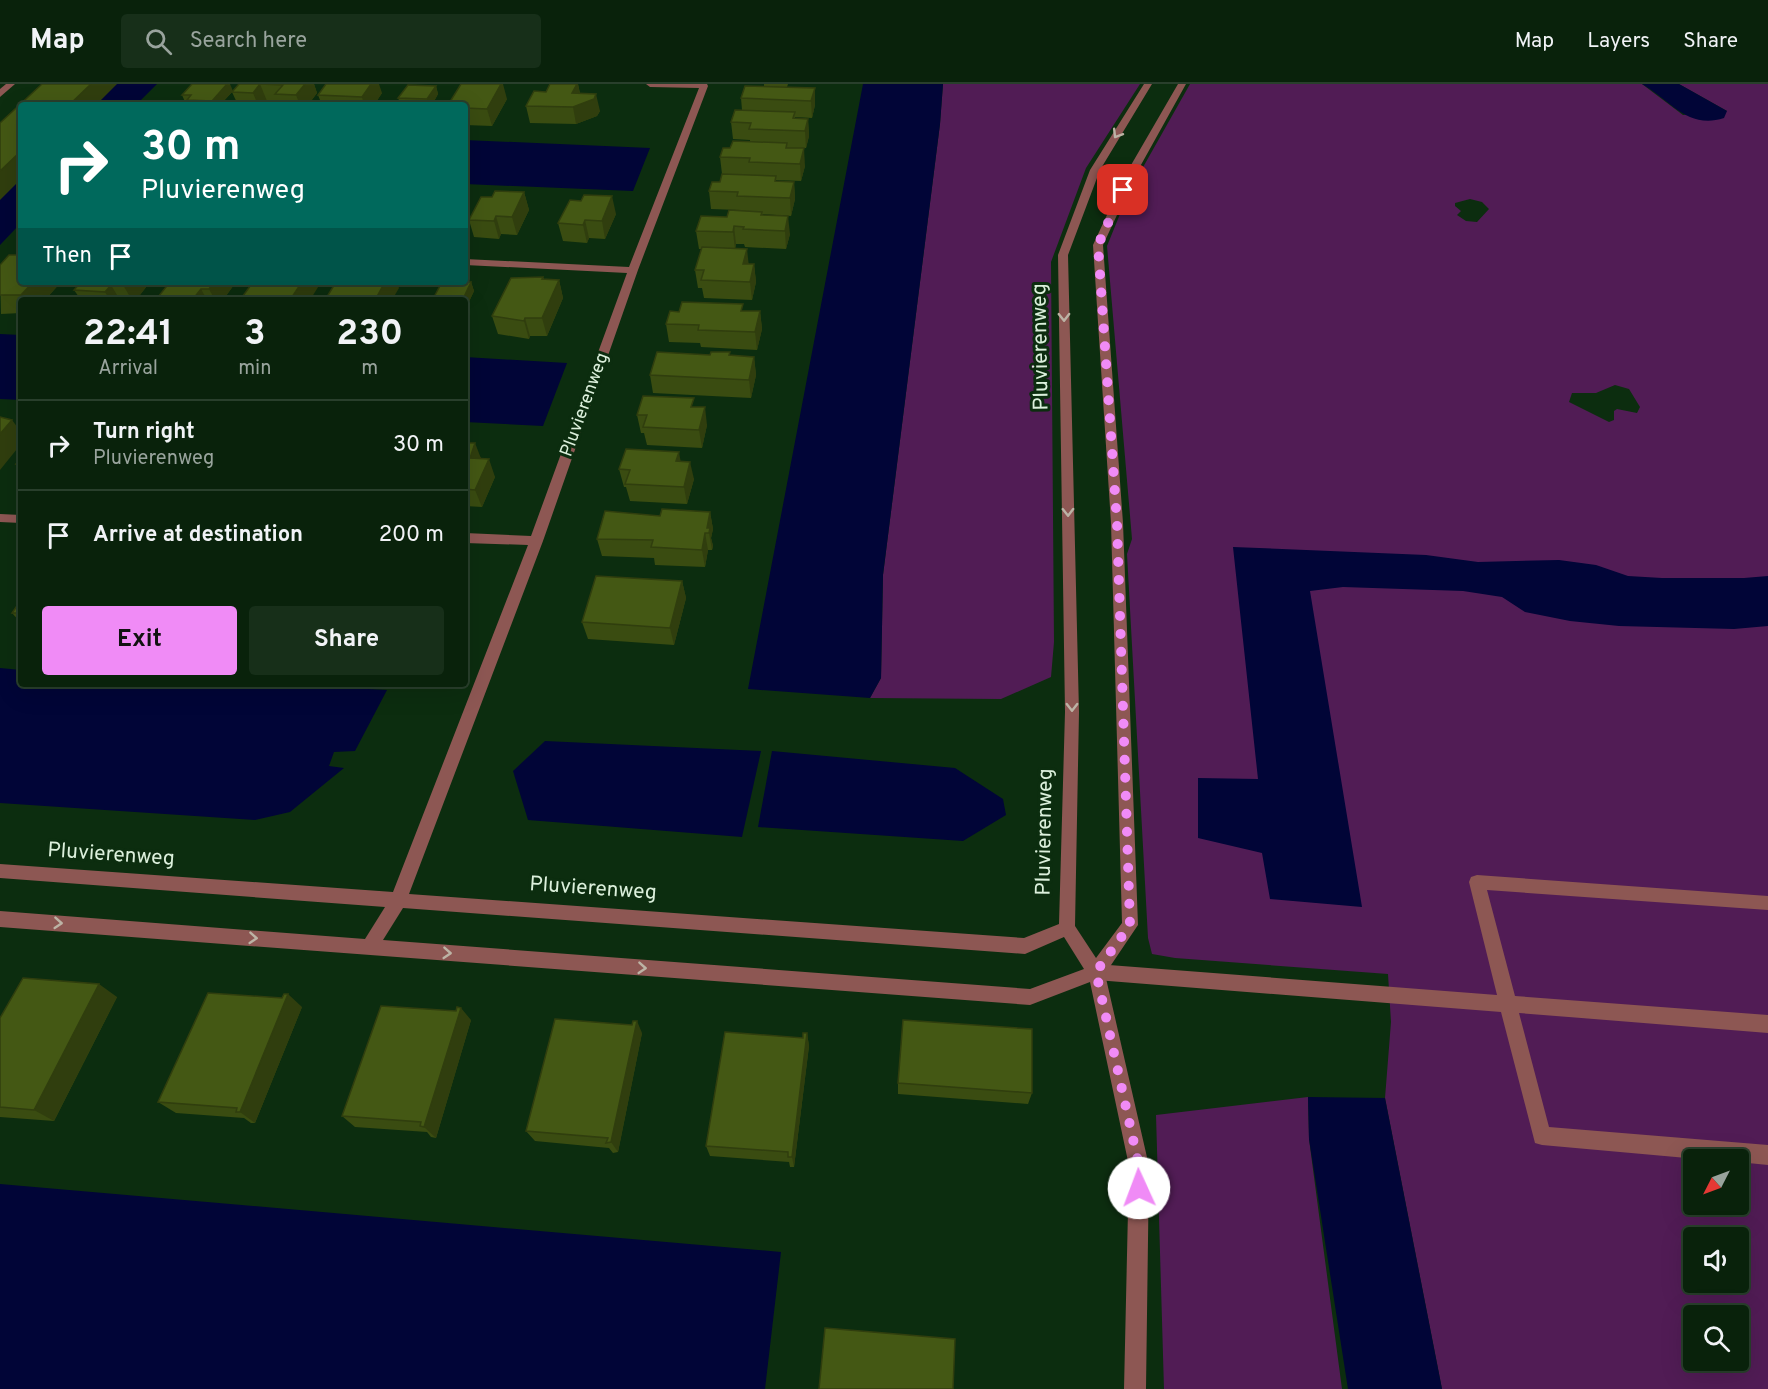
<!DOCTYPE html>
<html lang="en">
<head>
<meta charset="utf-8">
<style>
  :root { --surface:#09220b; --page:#172f19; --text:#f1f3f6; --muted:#99a49d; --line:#293f2c; --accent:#f08bf6 }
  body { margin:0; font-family:Overpass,sans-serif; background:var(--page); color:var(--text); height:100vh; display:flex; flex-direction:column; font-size:22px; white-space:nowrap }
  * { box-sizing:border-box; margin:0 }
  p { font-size:20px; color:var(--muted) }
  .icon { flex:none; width:33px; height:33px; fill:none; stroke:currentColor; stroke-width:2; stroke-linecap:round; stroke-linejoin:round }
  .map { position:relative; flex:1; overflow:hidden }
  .panel { position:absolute; left:18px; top:213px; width:450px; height:390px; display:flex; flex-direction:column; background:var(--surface); border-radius:6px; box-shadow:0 6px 24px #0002,0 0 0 2px var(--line) }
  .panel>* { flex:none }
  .guide { position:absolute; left:18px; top:18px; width:450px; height:183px; border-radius:6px; box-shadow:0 6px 24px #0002,0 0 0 2px var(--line); background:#00695c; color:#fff; overflow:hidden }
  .needle { width:39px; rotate:228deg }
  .fabs { position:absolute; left:1683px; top:1065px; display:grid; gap:12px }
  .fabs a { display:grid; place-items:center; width:66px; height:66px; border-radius:6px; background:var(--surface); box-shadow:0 6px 24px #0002,0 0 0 2px var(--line); font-size:30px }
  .pin { position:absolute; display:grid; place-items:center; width:51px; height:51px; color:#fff; margin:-26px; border-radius:12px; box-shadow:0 3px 9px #0006 }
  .me { position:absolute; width:66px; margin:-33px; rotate:358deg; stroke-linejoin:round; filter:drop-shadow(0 0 4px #0008) }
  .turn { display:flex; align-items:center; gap:21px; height:126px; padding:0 24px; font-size:27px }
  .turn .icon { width:78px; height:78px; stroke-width:2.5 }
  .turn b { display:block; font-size:42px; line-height:51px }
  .then { display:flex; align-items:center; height:57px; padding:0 24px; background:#0003; gap:12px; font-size:22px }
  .eta { display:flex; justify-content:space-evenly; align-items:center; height:102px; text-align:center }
  .eta b { font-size:36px; font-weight:700; line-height:42px }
  .button { display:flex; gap:12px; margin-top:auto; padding:12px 24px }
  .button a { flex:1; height:69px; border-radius:6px; background:var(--accent); color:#111; font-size:24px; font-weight:700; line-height:69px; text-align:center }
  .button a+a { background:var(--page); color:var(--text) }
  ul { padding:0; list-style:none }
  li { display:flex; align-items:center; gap:18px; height:90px; padding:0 24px; border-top:2px solid var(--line) }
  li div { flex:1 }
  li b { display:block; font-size:22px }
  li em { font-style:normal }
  header { display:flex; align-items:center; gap:36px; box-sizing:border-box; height:84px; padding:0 30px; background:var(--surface); border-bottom:2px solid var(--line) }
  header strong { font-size:28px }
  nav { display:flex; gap:33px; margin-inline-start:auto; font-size:21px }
  .search { width:420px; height:54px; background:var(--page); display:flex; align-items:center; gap:15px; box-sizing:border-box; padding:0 21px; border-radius:6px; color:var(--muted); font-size:22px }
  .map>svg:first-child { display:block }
</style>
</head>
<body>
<header>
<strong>Map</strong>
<div class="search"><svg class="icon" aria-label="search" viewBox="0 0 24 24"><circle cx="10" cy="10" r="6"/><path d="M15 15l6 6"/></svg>Search here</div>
<nav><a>Map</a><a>Layers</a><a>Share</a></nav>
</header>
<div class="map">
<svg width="1768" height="1305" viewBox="0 0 1768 1305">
  <rect width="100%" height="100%" fill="#0c2d0f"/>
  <g fill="#511c55" fill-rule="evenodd">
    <polygon points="943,0 1140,0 1086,84 1051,178 1054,558 1051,593 1001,615 870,614 881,594 883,491 940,40"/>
    <path d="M 1190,0 L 1642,0 L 1683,31 L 1727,27 L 1679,0 L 1768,0 L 1768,1305 L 1442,1305 L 1385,1014 L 1391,938 L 1388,890 L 1175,874 L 1152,870 L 1148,854 L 1127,470 L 1132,455 L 1107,162 L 1129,108 ZM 1470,115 L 1482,118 L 1489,125 L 1477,138 L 1466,137 L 1457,131 L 1461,127 L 1455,122 L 1455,119 ZM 1615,301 L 1629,305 L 1640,323 L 1637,329 L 1617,325 L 1614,327 L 1614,336 L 1609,338 L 1569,318 L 1572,309 L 1596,309 ZM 1694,1076 L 1738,1076 L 1738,1120 L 1694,1120 ZM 1694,1154 L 1738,1154 L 1738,1198 L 1694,1198 ZM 1694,1232 L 1738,1232 L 1738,1276 L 1694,1276 Z"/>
    <polygon points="1308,1013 1309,1055 1342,1305 1164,1305 1156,1031"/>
  </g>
  <g fill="#010537">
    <polygon points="70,0 157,0 136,21 48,21"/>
    <polygon points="863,0 943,0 940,40 883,491 881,594 870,614 748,605"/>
    <path d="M 1642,0 L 1679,0 L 1727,27 L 1724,34 C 1688,46 1670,16 1642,0 Z"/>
    <polygon points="21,46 21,139 0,161 0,66"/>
    <polygon points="465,56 650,64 633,107 465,100"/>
    <polygon points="0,250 21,251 21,316 0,315"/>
    <polygon points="465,273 567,279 543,342 465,338"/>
    <polygon points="1233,463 1426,471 1478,478 1559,476 1596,481 1628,492 1662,494 1744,494 1768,492 1768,542 1734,545 1619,542 1570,537 1525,528 1502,513 1463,507 1343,503 1310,507 1362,823 1270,815 1262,769 1198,754 1198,694 1258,695"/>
    <polygon points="0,584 21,586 21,600 274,600 387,606 355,667 334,668 329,682 344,684 290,728 255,736 0,719"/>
    <polygon points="545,657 761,667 742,753 528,736 513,687"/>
    <polygon points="772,667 955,684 1003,715 1006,731 963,757 758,743"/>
    <polygon points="1308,1013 1385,1014 1442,1305 1348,1305 1309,1055"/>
    <polygon points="0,1100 781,1168 765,1305 0,1305"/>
  </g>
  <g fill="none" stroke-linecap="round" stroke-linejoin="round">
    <polygon fill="#8d5753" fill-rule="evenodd" points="1477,791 1768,812 1768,826 1487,806 1515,912 1768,931 1768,949 1519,929 1549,1043 1768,1061 1768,1081 1738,1078 1738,1076 1709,1076 1542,1061 1535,1059 1501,928 1096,896 1090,894 1087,888 1090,882 1096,880 1497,911 1469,798 1471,793"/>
    <g fill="#8d5753" fill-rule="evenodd">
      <polygon points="6,0 15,0 0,13 0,5"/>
      <path d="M 646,0 L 707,0 L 708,2 L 638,186 L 543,457 L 409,810 L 1024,854 L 1059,840 L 1065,628 L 1058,171 L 1090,86 L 1144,0 L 1152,0 L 1100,86 L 1068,171 L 1079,628 L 1075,842 L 1096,874 L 1122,839 L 1111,439 L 1093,161 L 1127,88 L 1178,0 L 1186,0 L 1137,88 L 1103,161 L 1123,439 L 1138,841 L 1105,890 L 1149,1082 L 1146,1305 L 1124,1305 L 1129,1082 L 1090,898 L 1030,921 L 0,843 L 0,827 L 365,855 L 385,823 L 0,794 L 0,780 L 393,808 L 528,461 L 465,459 L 465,449 L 531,452 L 627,189 L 465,181 L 465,175 L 629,183 L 699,4 L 650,3 ZM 403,824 L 1025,870 L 1064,853 L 1084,885 L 1030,905 L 383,856 Z"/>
      <polygon points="0,430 21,431 21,439 0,438"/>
    </g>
  </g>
  <g fill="#3a4c11">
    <polygon points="239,0 314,0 317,9 308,21 280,21 279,18 267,17 264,21 238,21 232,8"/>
    <polygon points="550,0 578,0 580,9 600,27 597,32 576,40 530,39 526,22 546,8"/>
    <polygon points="764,0 788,0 787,3 815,4 815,21 812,34 795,33 795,34 808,35 809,52 806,64 788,64 805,82 801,97 776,96 776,97 794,98 795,115 791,132 762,130 790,150 786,165 745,163 744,160 736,160 735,165 749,180 754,180 756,198 752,216 704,214 702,204 698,204 695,186 702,165 699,165 696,147 739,127 739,126 711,125 709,107 720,98 722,90 720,73 730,64 750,57 750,56 733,55 731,38 742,26 741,14 764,2"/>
    <polygon points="436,2 438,10 432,21 401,21 398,14"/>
    <polygon points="233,7 220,21 189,21 189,20 186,20 182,11"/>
    <polygon points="382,9 374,21 322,21 318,11"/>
    <polygon points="507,15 492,42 465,41 465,21"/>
    <polygon points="524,108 529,126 517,151 501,150 499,155 474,153 469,136 492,113"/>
    <polygon points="616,130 605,155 589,154 587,159 563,157 558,139"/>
    <polygon points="0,181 21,198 61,198 45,216 21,216 21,229 1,230"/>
    <polygon points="543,193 544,195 559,196 563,214 547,252 530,252 529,255 498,250 492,232"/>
    <polygon points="81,198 150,198 136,216 81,216 74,206"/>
    <polygon points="168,198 236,198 223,216 160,216 158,213 169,199"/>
    <polygon points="471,198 474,207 466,224 465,216 435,216 434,213"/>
    <polygon points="744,227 760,227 762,245 757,266 701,263 700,259 669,258 666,240 679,228"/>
    <polygon points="730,271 754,273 756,291 751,314 653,309 650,291"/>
    <polygon points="695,323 707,341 702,364 647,361 644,349 641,349 637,331"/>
    <polygon points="465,359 481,374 495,393 482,423 465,422"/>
    <polygon points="21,373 21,387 16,380"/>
    <polygon points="680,377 694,395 687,420 630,417 626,403 624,403 619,385"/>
    <polygon points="710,428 713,445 711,454 713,462 712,466 708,466 705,483 655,481 654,474 602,472 597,455 660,432"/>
    <polygon points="682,497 686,514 674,561 588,555 582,538"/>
    <polygon points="21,516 21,539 12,529"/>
    <polygon points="117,913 54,1037 0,1033 0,934"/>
    <polygon points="302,923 255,1039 251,1039 244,1034 176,1029 158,1018"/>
    <polygon points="471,936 436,1054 431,1053 427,1048 355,1043 342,1032"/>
    <polygon points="642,949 618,1068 613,1069 609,1064 535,1057 526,1047"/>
    <polygon points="807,949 809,962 794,1083 790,1083 789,1078 710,1072 706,1062"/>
    <polygon points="898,999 1032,1009 1028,1020 898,1010"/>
  </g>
  <g fill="#303e0e">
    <polygon points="91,0 117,0 96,21 69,21"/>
    <polygon points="227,0 230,0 233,7 220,21 214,21 212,17"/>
    <polygon points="260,0 267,17 264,21 258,21 253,9"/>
    <polygon points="305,0 314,0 317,9 308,21 300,21 296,11"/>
    <polygon points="371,0 379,0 382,9 374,21 364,21 362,13"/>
    <polygon points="501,0 503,0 507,15 492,42 487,25"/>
    <polygon points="577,0 578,0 581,16 596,10 600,27 597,32 576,40 573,23 572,9"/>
    <polygon points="436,2 438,10 432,21 429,21 427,15"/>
    <polygon points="815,4 815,21 812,34 811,17"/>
    <polygon points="808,35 809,52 806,64 805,47"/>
    <polygon points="804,64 805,82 801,97 800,80"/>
    <polygon points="21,67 21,95 0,116 0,87"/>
    <polygon points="794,98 795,115 791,132 790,114"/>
    <polygon points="524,108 529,126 517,151 512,133"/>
    <polygon points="612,112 616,130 605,155 602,137"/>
    <polygon points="496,132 501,150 499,155 494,137"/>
    <polygon points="788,132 790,150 786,165 785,147"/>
    <polygon points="585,136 589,154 587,159 583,141"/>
    <polygon points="734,142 736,160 735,166 733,148"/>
    <polygon points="747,165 749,183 743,180"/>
    <polygon points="754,180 756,198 752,216 750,198"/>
    <polygon points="559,196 563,214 547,252 542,234"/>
    <polygon points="33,198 61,198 45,216 25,216 21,211"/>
    <polygon points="126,198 150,198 136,216 132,216 123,201"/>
    <polygon points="214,198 236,198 223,216 215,216 209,205"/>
    <polygon points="302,198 319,198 320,200 310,216 290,216"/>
    <polygon points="385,198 397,198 399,204 392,216 375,216"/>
    <polygon points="471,198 474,207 466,224 465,216 463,216 463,215"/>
    <polygon points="111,201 120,216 110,216 105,208"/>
    <polygon points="201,205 207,216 194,216 193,215"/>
    <polygon points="760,227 762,245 757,266 755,248"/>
    <polygon points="525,234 530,252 529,255 524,237"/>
    <polygon points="754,273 756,291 751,314 749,296"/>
    <polygon points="705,323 707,341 702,364 699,346"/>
    <polygon points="12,336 21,348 21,360 0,386 0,350"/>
    <polygon points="475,359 482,377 470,374"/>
    <polygon points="679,368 682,385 676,377"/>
    <polygon points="489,375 495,393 482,423 475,406"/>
    <polygon points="690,378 694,395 687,420 684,403"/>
    <polygon points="710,428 713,445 711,454 713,462 712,466 709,449 707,444"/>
    <polygon points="705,449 708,466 705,483 702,466"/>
    <polygon points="682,497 686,514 674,561 670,544"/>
    <polygon points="99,900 117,913 54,1037 34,1026"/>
    <polygon points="288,910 302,923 255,1039 240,1028"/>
    <polygon points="461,924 471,936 436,1054 424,1043"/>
    <polygon points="637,937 642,949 618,1068 611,1058"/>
    <polygon points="807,949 809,962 794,1083 792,1073"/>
  </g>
  <g fill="#445814" stroke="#303e0e" stroke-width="1.5">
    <polygon points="42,0 91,0 69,21 21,21 21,67 0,87 0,39"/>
    <polygon points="192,0 227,0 212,17 187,16 191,11 182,11"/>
    <polygon points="239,0 305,0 296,11 275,10 283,1 260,0 253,9 232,8"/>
    <polygon points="326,0 371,0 362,13 318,11"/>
    <polygon points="461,0 501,0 487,25 465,24 465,21 448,21"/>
    <polygon points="550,0 577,0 572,9 596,10 594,15 573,23 526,22 534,7 546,8"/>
    <polygon points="408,1 436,2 427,15 398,14"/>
    <polygon points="745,2 815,4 811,17 741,14"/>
    <polygon points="735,26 795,28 793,34 808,35 805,47 749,45 751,39 731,38"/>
    <polygon points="733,57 787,59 786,64 804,64 800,80 749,78 750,74 720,73 723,64 730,64"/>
    <polygon points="722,90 776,92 775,97 794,98 790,114 737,112 738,108 709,107 712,98 720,98"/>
    <polygon points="495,107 524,108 512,133 496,132 494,137 469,136 481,113 492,113"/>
    <polygon points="584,111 612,112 602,137 585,136 583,141 558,139 570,116 581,117"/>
    <polygon points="729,126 762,128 761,131 788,132 785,147 743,145 744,143 734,142 733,148 696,147 701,132 727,133"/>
    <polygon points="702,163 747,165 743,180 754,180 750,198 701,196 704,186 695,186"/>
    <polygon points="9,171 21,171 21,198 33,198 21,211 0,211 0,181"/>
    <polygon points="543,193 542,195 559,196 542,234 525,234 524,237 492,232 511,194"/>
    <polygon points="81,198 126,198 123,201 111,201 105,208 74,206"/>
    <polygon points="170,198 214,198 209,205 201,205 193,215 158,213"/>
    <polygon points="253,198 302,198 290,216 240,216"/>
    <polygon points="336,198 385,198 375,216 325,216"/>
    <polygon points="442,198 471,198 463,215 434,213"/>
    <polygon points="682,218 743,220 741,227 760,227 755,248 698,246 699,241 666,240 670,227 679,228"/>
    <polygon points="657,268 710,271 711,268 730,268 729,271 754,273 749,296 650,291"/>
    <polygon points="643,312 694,314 691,323 705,323 699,346 643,343 647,331 637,331"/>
    <polygon points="0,333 12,336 0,350"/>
    <polygon points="465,359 475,359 470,374 489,375 475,406 465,405"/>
    <polygon points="626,365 679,368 676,377 690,378 684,403 625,400 630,386 619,385"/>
    <polygon points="21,373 21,380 16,380"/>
    <polygon points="662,425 710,428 707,444 710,444 709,449 705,449 702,466 651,463 653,456 597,455 605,427 660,432"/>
    <polygon points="596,492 682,497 670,544 582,538"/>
    <polygon points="21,516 21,529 12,529"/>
    <polygon points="23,894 99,900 34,1026 0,1023 0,934"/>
    <polygon points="208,909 282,914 284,910 288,910 240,1028 236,1028 237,1024 158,1018"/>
    <polygon points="381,922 456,927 457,923 461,924 424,1043 420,1042 421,1038 342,1032"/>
    <polygon points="555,935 632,941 633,937 637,937 611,1058 606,1059 608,1054 526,1047"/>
    <polygon points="903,936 1032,945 1032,1009 898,999"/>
    <polygon points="725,948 803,954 803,949 807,949 792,1073 788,1073 788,1068 706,1062"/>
    <polygon points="825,1244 955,1255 953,1305 819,1305"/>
  </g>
  <defs><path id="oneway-chevron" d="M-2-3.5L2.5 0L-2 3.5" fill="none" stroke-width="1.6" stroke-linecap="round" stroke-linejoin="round" transform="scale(1.5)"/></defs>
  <g stroke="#bcb3a5">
    <use href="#oneway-chevron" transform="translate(1117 50) rotate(122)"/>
    <use href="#oneway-chevron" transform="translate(1064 233) rotate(89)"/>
    <use href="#oneway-chevron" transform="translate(1068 428) rotate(89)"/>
    <use href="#oneway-chevron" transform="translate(1072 623) rotate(90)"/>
    <use href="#oneway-chevron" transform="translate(58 839) rotate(4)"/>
    <use href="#oneway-chevron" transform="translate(253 854) rotate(4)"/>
    <use href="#oneway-chevron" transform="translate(447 869) rotate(4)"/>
    <use href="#oneway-chevron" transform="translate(642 884) rotate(4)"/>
  </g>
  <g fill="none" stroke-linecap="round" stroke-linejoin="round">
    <polyline stroke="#f08bf6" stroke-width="10" stroke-dasharray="0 18" points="1123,106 1098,161 1117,439 1130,841 1096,888 1139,1082 1139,1104"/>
  </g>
  <g text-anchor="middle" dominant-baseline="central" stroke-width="6" stroke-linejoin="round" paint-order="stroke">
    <g font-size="18" fill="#dcf0dc" stroke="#0c2d0f">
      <text transform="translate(585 321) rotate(-70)">Pluvierenweg</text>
    </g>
    <g font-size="21" fill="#dcf0dc" stroke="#0c2d0f">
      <text transform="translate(1041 263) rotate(-91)">Pluvierenweg</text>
      <text transform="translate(1045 748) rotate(-89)">Pluvierenweg</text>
      <text transform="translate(111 771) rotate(4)">Pluvierenweg</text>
      <text transform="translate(593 805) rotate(4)">Pluvierenweg</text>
    </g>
  </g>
</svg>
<div class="fabs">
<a><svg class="needle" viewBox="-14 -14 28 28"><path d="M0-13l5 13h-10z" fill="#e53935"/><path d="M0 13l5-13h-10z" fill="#99a49d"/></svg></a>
<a><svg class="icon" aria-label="sound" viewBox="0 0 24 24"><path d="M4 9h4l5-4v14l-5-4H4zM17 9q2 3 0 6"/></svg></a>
<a><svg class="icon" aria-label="search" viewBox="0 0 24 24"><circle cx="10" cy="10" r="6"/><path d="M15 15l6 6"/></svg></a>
</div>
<div class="pin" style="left:1123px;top:106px;background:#d93025"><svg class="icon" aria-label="arrive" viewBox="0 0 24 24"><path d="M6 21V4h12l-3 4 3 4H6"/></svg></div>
<svg class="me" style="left:1139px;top:1104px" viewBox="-20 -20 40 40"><circle r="19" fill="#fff"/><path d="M0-13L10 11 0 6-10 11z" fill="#f08bf6"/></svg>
<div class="guide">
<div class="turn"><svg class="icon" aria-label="right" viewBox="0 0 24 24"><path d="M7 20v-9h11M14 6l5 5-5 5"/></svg><div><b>30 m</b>Pluvierenweg</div></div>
<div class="then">Then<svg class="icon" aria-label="arrive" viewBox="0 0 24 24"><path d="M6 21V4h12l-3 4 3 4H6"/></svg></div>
</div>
<section class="panel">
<div class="eta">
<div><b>22:41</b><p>Arrival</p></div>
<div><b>3</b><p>min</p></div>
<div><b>230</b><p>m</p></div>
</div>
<ul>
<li><svg class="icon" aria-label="right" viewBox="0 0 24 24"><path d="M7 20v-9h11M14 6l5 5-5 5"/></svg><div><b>Turn right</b><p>Pluvierenweg</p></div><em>30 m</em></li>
<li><svg class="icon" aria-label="arrive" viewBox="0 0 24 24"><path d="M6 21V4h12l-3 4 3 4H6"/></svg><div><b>Arrive at destination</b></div><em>200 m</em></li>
</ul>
<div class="button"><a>Exit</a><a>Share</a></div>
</section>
</div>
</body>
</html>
